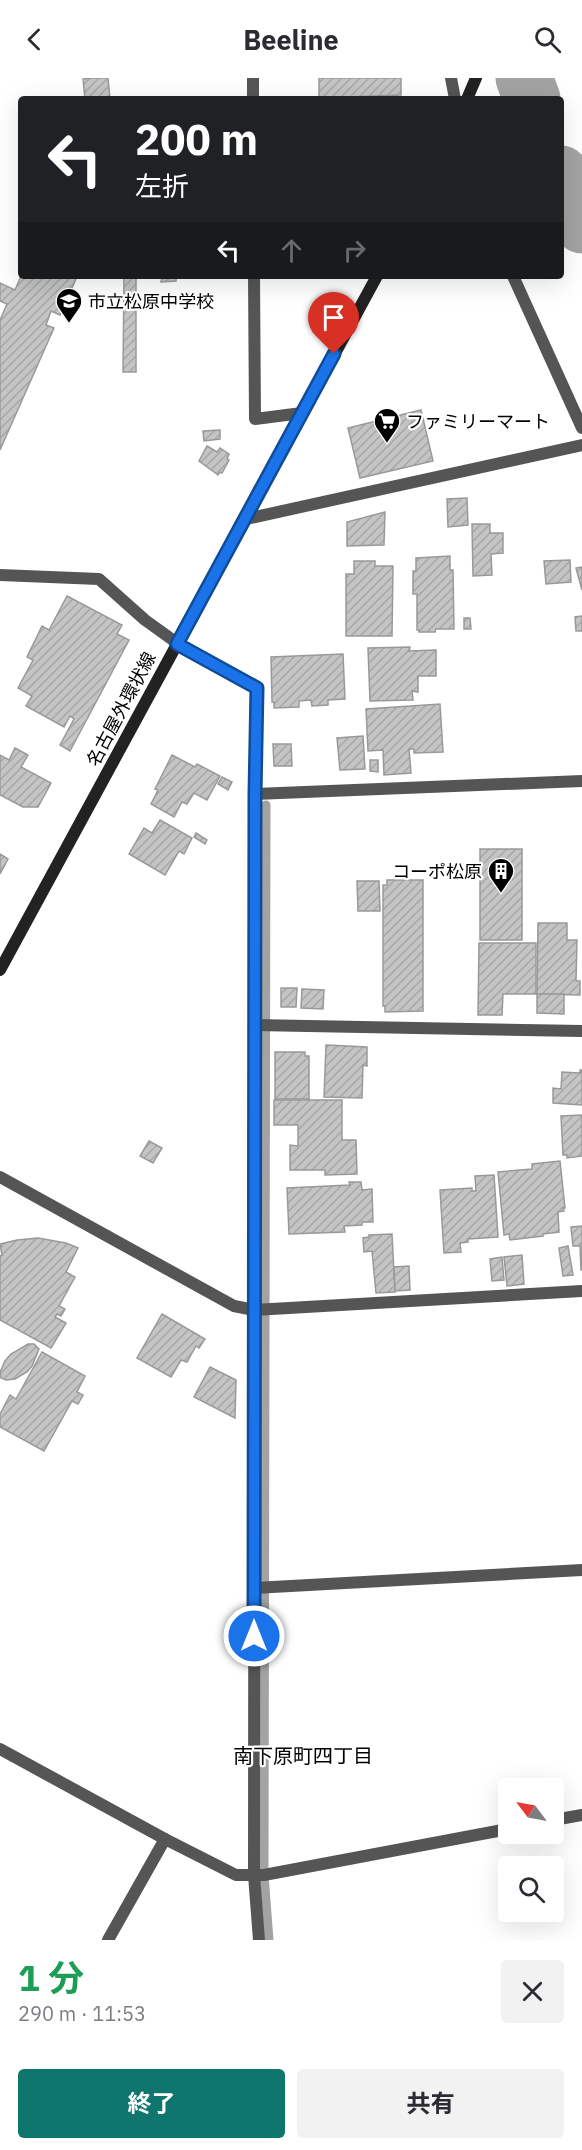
<!DOCTYPE html>
<html lang="ja">
<head>
<meta charset="utf-8">
<style>
  :root { --surface:#fff; --page:#f2f2f3; --text:#2b2b33; --muted:#7c7c81; --accent:#0f766e }
  body { margin:0; font-family:"IBM Plex Sans","Noto Sans JP",sans-serif; background:var(--page); color:var(--text); height:100vh; display:flex; flex-direction:column; font-size:22px; white-space:nowrap }
  * { box-sizing:border-box; margin:0 }
  p { font-size:20px; color:var(--muted) }
  .icon { flex:none; width:33px; height:33px; fill:none; stroke:currentColor; stroke-width:2; stroke-linecap:round; stroke-linejoin:round }
  .map { position:relative; height:1862px; overflow:hidden }
  .sheet { display:flex; flex-direction:column; background:var(--surface); flex:1 }
  .sheet>* { flex:none }
  .banner { position:absolute; left:18px; top:18px; width:546px; height:183px; border-radius:6px; box-shadow:0 6px 24px #0002; background:#202124; color:#fff; overflow:hidden }
  .needle { width:39px; rotate:302deg }
  .tools { position:absolute; left:498px; top:1700px; display:grid; gap:12px }
  .tools a { display:grid; place-items:center; width:66px; height:66px; border-radius:6px; background:var(--surface); box-shadow:0 6px 24px #0002; font-size:30px }
  .pin { position:absolute; display:grid; place-items:center; width:51px; height:51px; color:#fff; margin:-62px -26px; border-radius:50% 50% 50% 0; rotate:-45deg; box-shadow:0 0 6px #0007 }
  .pin .icon { rotate:45deg }
  .me { position:absolute; width:66px; margin:-33px; rotate:0deg; stroke-linejoin:round; filter:drop-shadow(0 0 4px #0008) }
  .turn { display:flex; align-items:center; gap:21px; height:126px; padding:0 18px; font-size:27px }
  .turn .icon { width:78px; height:78px; stroke-width:2.5 }
  .turn b { display:block; font-size:42px; line-height:51px }
  .lanes { display:flex; align-items:center; height:57px; padding:0 18px; background:#0003; justify-content:center; gap:30px; direction:ltr }
  .lanes .off { opacity:.35 }
  .round { display:grid; place-items:center; flex:none; width:63px; height:63px; border-radius:6px; background:var(--page) }
  .headline { display:flex; align-items:center; justify-content:space-between; height:102px; padding:0 18px }
  h1 { font-size:36px; font-weight:700; line-height:45px; color:#1e9e55 }
  .cta { display:flex; gap:12px; margin-top:auto; padding:12px 18px }
  .cta a { flex:1; height:69px; border-radius:6px; background:var(--accent); color:#fff; font-size:24px; font-weight:700; line-height:69px; text-align:center }
  .cta a+a { background:var(--page); color:var(--text) }
  header { display:flex; justify-content:space-between; align-items:center; height:78px; padding:0 18px; background:var(--surface); font-size:27px; font-weight:700 }
  .map>svg:first-child { display:block }
</style>
</head>
<body>
<header><svg class="icon" aria-label="back" viewBox="0 0 24 24"><path d="M15 5l-7 7 7 7"/></svg>Beeline<svg class="icon" aria-label="search" viewBox="0 0 24 24"><circle cx="10" cy="10" r="6"/><path d="M15 15l6 6"/></svg></header>
<div class="map">
<svg width="582" height="1862" viewBox="0 0 582 1862">
  <defs>
    <pattern id="building-hatch" width="6" height="6" patternUnits="userSpaceOnUse" patternTransform="scale(1.5)"><rect width="6" height="6" fill="#c4c4c4"/><path d="M-1 1l2-2M0 6l6-6M5 7l2-2" fill="none" stroke="#a7a7a7"/></pattern>
  </defs>
  <rect width="100%" height="100%" fill="#fff"/>
  <g fill="none" stroke-linecap="round" stroke-linejoin="round">
    <polyline stroke="#a3a3a3" stroke-width="9" points="266,727 264,1797 269,1862"/>
    <g stroke="#a3a3a3" stroke-width="57">
      <polyline points="524,0 532,21"/>
      <polyline points="561,96 582,147"/>
    </g>
  </g>
  <g fill="url(#building-hatch)" stroke="#999" stroke-width="1.5">
    <polygon points="94,0 108,0 110,21 85,21 83,1"/>
    <polygon points="319,0 401,0 401,17 319,20"/>
    <polygon points="21,198 69,198 76,201 60,237 51,233 46,247 54,250 0,372 0,242 7,226 0,223 0,205 15,212"/>
    <polygon points="124,198 136,198 136,294 123,294"/>
    <polygon points="157,198 182,198 176,198 176,203 161,204 162,199"/>
    <polygon points="421,332 433,383 360,400 348,350"/>
    <polygon points="220,352 220,361 204,363 203,353"/>
    <polygon points="207,368 217,374 220,370 229,376 227,381 229,382 222,395 220,394 218,397 199,383"/>
    <polygon points="467,420 468,447 448,449 447,421"/>
    <polygon points="385,434 384,467 347,468 347,444"/>
    <polygon points="472,446 490,446 490,455 503,455 503,475 491,476 492,497 473,498"/>
    <polygon points="450,478 450,492 453,492 454,551 436,551 435,554 419,554 419,552 417,552 417,516 413,516 413,493 416,493 416,480"/>
    <polygon points="570,482 571,504 546,506 544,483"/>
    <polygon points="354,483 375,483 375,488 393,488 392,558 346,558 346,496 354,496"/>
    <polygon points="582,489 582,512 576,490"/>
    <polygon points="67,518 122,547 117,556 129,562 70,673 60,667 74,641 70,638 64,649 26,628 32,618 18,610 33,582 27,579 42,548 49,552"/>
    <polygon points="582,538 582,553 576,553 575,539"/>
    <polygon points="464,540 470,540 471,551 464,551"/>
    <polygon points="410,569 409,573 436,572 436,598 418,598 418,614 412,613 413,622 370,623 368,570"/>
    <polygon points="343,576 345,621 328,622 328,627 312,628 311,622 299,623 299,629 274,630 274,624 272,624 271,579"/>
    <polygon points="440,626 443,674 414,675 414,671 409,671 411,695 384,697 383,672 368,673 366,631"/>
    <polygon points="363,658 365,691 340,692 337,660"/>
    <polygon points="273,666 291,666 292,688 274,688"/>
    <polygon points="15,670 28,677 21,689 51,705 38,729 23,729 0,717 0,677 9,682"/>
    <polygon points="172,677 195,689 197,686 220,698 207,722 194,715 187,726 182,724 174,739 151,726 158,712 155,711"/>
    <polygon points="370,682 378,682 378,694 370,693"/>
    <polygon points="222,699 232,704 228,712 218,706"/>
    <polygon points="160,742 192,760 184,776 179,773 165,797 129,776 144,750 152,755"/>
    <polygon points="196,755 207,762 205,766 194,759"/>
    <rect x="480" y="771" width="42" height="91"/>
    <polygon points="0,776 8,781 0,796"/>
    <polygon points="387,802 423,802 423,933 385,934 385,928 383,928 383,807 387,807"/>
    <polygon points="357,803 379,803 380,833 358,833"/>
    <polygon points="538,845 567,845 567,862 577,862 576,903 580,903 580,917 537,916"/>
    <polygon points="479,865 536,865 536,916 503,916 502,937 478,937"/>
    <polygon points="281,910 297,910 296,929 281,929"/>
    <polygon points="302,911 324,912 323,931 301,930"/>
    <polygon points="537,916 564,916 564,936 537,935"/>
    <polygon points="326,967 367,969 367,988 363,987 362,1020 324,1019"/>
    <polygon points="275,974 305,974 305,978 309,978 309,1021 275,1021"/>
    <polygon points="580,992 582,992 582,1027 553,1025 553,1010 561,1011 562,994 580,995"/>
    <polygon points="274,1022 342,1022 342,1062 356,1062 357,1096 325,1097 325,1092 290,1092 290,1067 298,1068 298,1047 274,1047"/>
    <polygon points="582,1037 582,1078 567,1080 567,1077 563,1077 561,1038"/>
    <polygon points="149,1063 162,1070 153,1085 140,1078"/>
    <polygon points="560,1083 565,1130 563,1130 564,1133 558,1134 559,1154 543,1156 543,1158 510,1162 509,1156 504,1157 498,1094 532,1091 532,1086"/>
    <polygon points="494,1097 498,1159 468,1161 468,1164 460,1165 461,1174 444,1175 440,1112 472,1110 472,1113 476,1113 475,1098"/>
    <polygon points="349,1104 361,1104 362,1112 372,1111 373,1144 362,1144 362,1147 344,1148 345,1154 289,1156 287,1110 350,1107"/>
    <polygon points="582,1148 582,1192 581,1192 580,1168 573,1168 571,1149"/>
    <polygon points="392,1156 395,1214 376,1215 372,1173 364,1174 363,1160 369,1159 369,1157"/>
    <polygon points="38,1160 66,1165 78,1170 66,1194 75,1199 59,1228 65,1231 61,1238 57,1236 55,1239 66,1245 51,1270 0,1242 0,1178 2,1177 0,1166 17,1162"/>
    <polygon points="568,1168 573,1197 563,1198 559,1170"/>
    <polygon points="522,1177 524,1206 507,1208 504,1179"/>
    <polygon points="502,1179 504,1202 492,1203 490,1181"/>
    <polygon points="409,1188 410,1212 395,1213 394,1189"/>
    <polygon points="162,1236 205,1261 199,1270 196,1268 187,1284 181,1282 171,1299 137,1280"/>
    <polygon points="28,1266 34,1266 39,1271 32,1288 27,1294 15,1301 6,1302 1,1300 0,1294 5,1283 11,1276"/>
    <polygon points="42,1274 85,1298 77,1314 83,1317 78,1326 72,1323 44,1373 0,1349 0,1336 10,1317 16,1321"/>
    <polygon points="210,1289 236,1302 235,1340 194,1319"/>
  </g>
  <g fill="none" stroke-linecap="round" stroke-linejoin="round">
    <g stroke="#555" stroke-width="12">
      <polyline points="253,0 253,21"/>
      <polyline points="451,0 455,21"/>
      <polyline points="254,198 255,341 302,335"/>
      <polyline points="513,198 582,350"/>
      <polyline points="246,441 582,367"/>
      <polyline points="0,497 99,501 145,542 177,565 257,610 255,716 254,1797 259,1862"/>
      <polyline points="255,716 582,703"/>
      <polyline points="254,947 582,953"/>
      <polyline points="0,1099 234,1228 254,1232 582,1213"/>
      <polyline points="254,1510 582,1492"/>
      <polyline points="0,1671 165,1761 236,1797 264,1797 508,1751"/>
      <polyline points="554,1742 582,1737"/>
      <polyline points="108,1862 165,1761"/>
    </g>
    <g stroke="#222" stroke-width="12">
      <polyline points="467,21 476,0"/>
      <polyline points="0,892 377,198"/>
    </g>
  </g>
  <g fill="none" stroke-linecap="round" stroke-linejoin="round">
    <g stroke="#114b97" stroke-width="15">
      <polyline id="route" points="254,1558 255,716 257,610 177,566 334,276"/>
    </g>
    <use href="#route" stroke="#1a73e8" stroke-width="10"/>
  </g>
  <defs>
    <g id="school-pin" transform="scale(1.35)"><path d="M0 17L-7.5 6A9.5 9.5 0 1 1 7.5 6Z" fill="#000" stroke="#fff"/><path d="M0-5L7-2L0 1L-7-2ZM-4 1L0 2.5L4 1V4Q0 6-4 4Z" fill="#fff"/></g>
    <g id="supermarket-pin" transform="scale(1.35)"><path d="M0 17L-7.5 6A9.5 9.5 0 1 1 7.5 6Z" fill="#000" stroke="#fff"/><path d="M-6-5.5h2.5l.6 2H6L4.5 2H-2.5L-4.4-4H-6ZM-1.5 3.2a1.3 1.3 0 1 0 .1 0ZM3 3.2a1.3 1.3 0 1 0 .1 0Z" fill="#fff"/></g>
    <g id="building-pin" transform="scale(1.35)"><path d="M0 17L-7.5 6A9.5 9.5 0 1 1 7.5 6Z" fill="#000" stroke="#fff"/><path d="M-4-6H4V6H1V3H-1V6H-4ZM-2.5-4.3h1.7v1.8h-1.7ZM.8-4.3h1.7v1.8H.8ZM-2.5-1h1.7V.8h-1.7ZM.8-1h1.7V.8H.8Z" fill="#fff"/></g>
  </defs>
  <g fill-rule="evenodd">
    <use href="#school-pin" x="69" y="223"/>
    <use href="#supermarket-pin" x="387" y="343"/>
    <use href="#building-pin" x="501" y="793"/>
  </g>
  <g text-anchor="middle" dominant-baseline="central" stroke-width="4.5" stroke-linejoin="round" paint-order="stroke">
    <g font-size="18" fill="#000" stroke="#fff" text-anchor="start">
      <text x="88" y="223">市立松原中学校</text>
      <text x="406" y="343">ファミリーマート</text>
      <text x="482" y="793" text-anchor="end">コーポ松原</text>
    </g>
    <g font-size="18" fill="#000" stroke="#fff">
      <text transform="translate(121 631) rotate(-62)">名古屋外環状線</text>
    </g>
    <g font-size="20" fill="#000" stroke="#fff">
      <text x="303" y="1677">南下原町四丁目</text>
    </g>
  </g>
</svg>
<div class="tools">
<a><svg class="needle" viewBox="-14 -14 28 28"><path d="M0-13l5 13h-10z" fill="#e53935"/><path d="M0 13l5-13h-10z" fill="#7c7c81"/></svg></a>
<a><svg class="icon" aria-label="search" viewBox="0 0 24 24"><circle cx="10" cy="10" r="6"/><path d="M15 15l6 6"/></svg></a>
</div>
<div class="pin" style="left:334px;top:276px;background:#d93025"><svg class="icon" aria-label="arrive" viewBox="0 0 24 24"><path d="M6 21V4h12l-3 4 3 4H6"/></svg></div>
<svg class="me" style="left:254px;top:1558px" viewBox="-20 -20 40 40"><circle r="17" fill="#1a73e8" stroke="#fff" stroke-width="3"/><path d="M0-11L8 9 0 5-8 9z" fill="#fff"/></svg>
<div class="banner">
<div class="turn"><svg class="icon" aria-label="left" viewBox="0 0 24 24"><path d="M17 20v-9H6M10 6l-5 5 5 5"/></svg><div><b>200 m</b>左折</div></div>
<div class="lanes"><svg class="icon" aria-label="left" viewBox="0 0 24 24"><path d="M17 20v-9H6M10 6l-5 5 5 5"/></svg><svg class="icon off" aria-label="ahead" viewBox="0 0 24 24"><path d="M12 20V5M6 11l6-6 6 6"/></svg><svg class="icon off" aria-label="right" viewBox="0 0 24 24"><path d="M7 20v-9h11M14 6l5 5-5 5"/></svg></div>
</div>
</div>
<section class="sheet">
<div class="headline"><div><h1>1 分</h1><p>290 m · 11:53</p></div><a class="round"><svg class="icon" aria-label="close" viewBox="0 0 24 24"><path d="M6 6l12 12M18 6L6 18"/></svg></a></div>
<div class="cta"><a>終了</a><a>共有</a></div>
</section>
</body>
</html>
